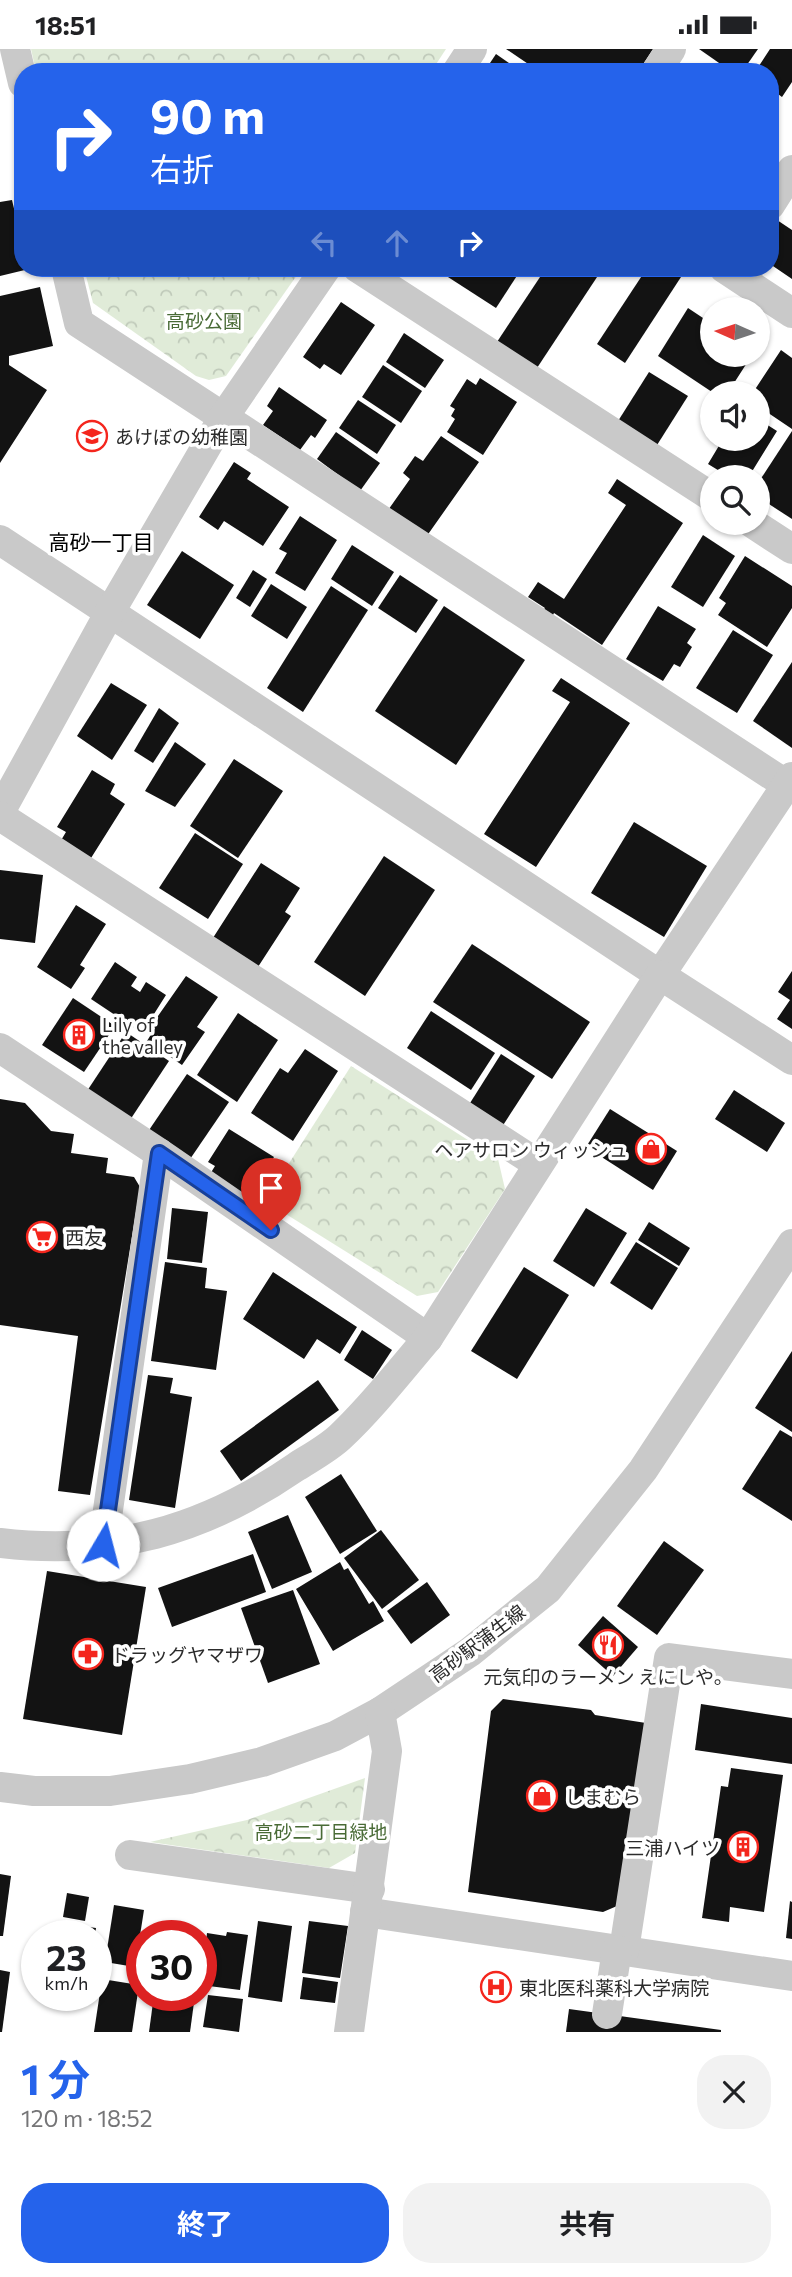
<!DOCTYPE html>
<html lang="ja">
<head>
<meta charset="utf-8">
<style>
  :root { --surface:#fff; --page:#f2f2f2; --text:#202124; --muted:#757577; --accent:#2563eb }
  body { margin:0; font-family:Commissioner,"Noto Sans JP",sans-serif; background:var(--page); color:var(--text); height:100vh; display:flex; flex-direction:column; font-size:26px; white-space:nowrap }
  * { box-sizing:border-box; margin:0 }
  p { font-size:23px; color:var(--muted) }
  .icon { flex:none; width:38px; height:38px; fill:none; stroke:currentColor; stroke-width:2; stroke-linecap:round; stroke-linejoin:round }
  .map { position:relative; height:1983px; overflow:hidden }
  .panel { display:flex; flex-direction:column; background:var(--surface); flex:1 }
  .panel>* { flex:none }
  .banner { position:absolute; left:14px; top:14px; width:765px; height:214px; border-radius:28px; box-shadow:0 2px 5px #0004; background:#2563eb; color:#fff; overflow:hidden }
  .needle { width:46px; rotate:273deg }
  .fabs { position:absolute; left:700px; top:248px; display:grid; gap:14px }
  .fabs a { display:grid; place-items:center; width:70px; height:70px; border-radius:50%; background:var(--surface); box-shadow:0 2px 5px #0004; font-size:35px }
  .speed { position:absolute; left:21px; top:1871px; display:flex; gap:14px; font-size:35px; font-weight:700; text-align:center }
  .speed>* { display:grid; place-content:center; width:91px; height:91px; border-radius:50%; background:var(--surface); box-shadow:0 2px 5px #0004; line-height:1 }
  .speed small { font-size:18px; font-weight:400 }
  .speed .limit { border:10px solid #d22; background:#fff; color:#111 }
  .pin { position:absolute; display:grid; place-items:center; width:60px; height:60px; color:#fff; margin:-72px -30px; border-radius:50% 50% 50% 0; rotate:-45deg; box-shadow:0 0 7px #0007 }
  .pin .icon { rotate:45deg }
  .me { position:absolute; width:77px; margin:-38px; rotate:8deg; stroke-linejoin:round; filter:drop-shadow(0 0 5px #0008) }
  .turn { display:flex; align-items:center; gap:24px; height:147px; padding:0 21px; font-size:32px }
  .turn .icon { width:91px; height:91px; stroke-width:2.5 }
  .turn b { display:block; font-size:49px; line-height:60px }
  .lanes { display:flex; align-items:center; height:66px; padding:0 21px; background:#0003; justify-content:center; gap:35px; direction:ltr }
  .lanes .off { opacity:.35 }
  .round { display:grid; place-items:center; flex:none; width:74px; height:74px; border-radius:28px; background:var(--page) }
  .headline { display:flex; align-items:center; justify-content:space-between; height:119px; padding:0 21px }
  h1 { font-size:42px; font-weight:700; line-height:52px; color:var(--accent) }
  .primary-button { display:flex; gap:14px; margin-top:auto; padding:14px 21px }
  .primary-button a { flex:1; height:80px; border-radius:28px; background:var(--accent); color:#fff; font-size:28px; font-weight:700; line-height:80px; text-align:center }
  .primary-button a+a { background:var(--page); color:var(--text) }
  .status { display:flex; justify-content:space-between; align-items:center; height:49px; padding:0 35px; background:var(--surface); direction:ltr }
  .status svg { height:19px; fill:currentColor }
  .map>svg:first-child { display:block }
</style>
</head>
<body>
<div class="status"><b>18:51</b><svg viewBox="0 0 49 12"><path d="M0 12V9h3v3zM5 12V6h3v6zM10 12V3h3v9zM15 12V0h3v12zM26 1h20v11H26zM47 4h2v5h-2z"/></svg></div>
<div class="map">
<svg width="792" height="1983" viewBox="0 0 792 1983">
  <defs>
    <pattern id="park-crowns" width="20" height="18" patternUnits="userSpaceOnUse" patternTransform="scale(1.75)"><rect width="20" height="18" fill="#e0ebd8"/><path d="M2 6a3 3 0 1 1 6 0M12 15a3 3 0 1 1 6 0" fill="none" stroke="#c0caba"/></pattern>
  </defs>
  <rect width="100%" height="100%" fill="#fff"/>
  <g fill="url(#park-crowns)">
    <polygon points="31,0 446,0 431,23 36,23"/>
    <polygon points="84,219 302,219 226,327 209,331 196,327 93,254"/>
    <polygon points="351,1017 498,1110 505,1140 438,1243 417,1247 265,1152"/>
    <polygon points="365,1729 355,1804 329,1819 150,1793 247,1771"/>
  </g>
  <g fill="#131313">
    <polygon points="506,0 653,0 638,23 540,23"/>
    <polygon points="699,0 758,0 742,23 732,23"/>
    <polygon points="770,0 792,0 792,33 782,48 770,39 770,23 755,23"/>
    <polygon points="496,5 522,23 484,23"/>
    <polygon points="12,151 23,198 23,219 29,220 0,227 0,153"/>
    <polygon points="777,171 792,181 792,230 770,215 778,201 770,196 770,181"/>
    <polygon points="434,219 522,219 496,259"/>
    <polygon points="546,219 603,219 535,322 495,296"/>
    <polygon points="647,219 667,219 681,228 625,314 597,295"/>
    <polygon points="40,238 53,297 9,307 9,316 47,341 0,414 0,247"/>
    <polygon points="341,253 375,276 341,326 324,315 320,320 303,308"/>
    <polygon points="688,259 712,275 712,306 752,306 727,345 715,345 658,307"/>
    <polygon points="404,284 444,311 425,339 386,313"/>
    <polygon points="781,301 792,309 792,380 758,357 758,345 752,345"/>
    <polygon points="383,316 422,342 401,374 362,348"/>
    <polygon points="649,323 688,347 652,404 613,380"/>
    <polygon points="480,329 517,353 483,406 447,383 455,370 451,367 455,360 450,357 467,330 476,336"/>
    <polygon points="279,338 327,371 315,389 311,386 300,401 263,376 273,362 267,357"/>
    <polygon points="358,351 396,376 377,405 339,379"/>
    <polygon points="758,370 777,382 748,429 731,429 708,415 723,390 758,390"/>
    <polygon points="792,382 792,470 758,448 758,434"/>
    <polygon points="336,383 380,414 360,442 317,410"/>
    <polygon points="441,387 479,413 424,491 386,464 410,430 403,424 415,407 423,412"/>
    <polygon points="234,413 251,424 247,430 289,458 263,497 224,472 218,481 199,468"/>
    <polygon points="617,430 683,474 602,596 554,564 551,570 541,564 545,559 528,548 538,533 564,550 626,456 608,444"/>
    <polygon points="300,467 337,491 305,542 275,524 287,504 279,500"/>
    <polygon points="703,486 735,507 703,558 671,538"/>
    <polygon points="352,496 394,523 372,557 331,530"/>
    <polygon points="182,502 234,536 200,590 147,556"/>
    <polygon points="745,507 792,537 792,559 767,598 718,566 726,554 719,549"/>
    <polygon points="253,521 267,530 250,558 236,549"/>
    <polygon points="400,526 438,551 416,584 378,559"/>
    <polygon points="271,535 307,558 287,590 251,567"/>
    <polygon points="331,537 368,561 303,663 267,639"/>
    <polygon points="444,557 525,611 456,716 375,662"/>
    <polygon points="658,557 696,580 687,594 692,598 680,618 674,615 663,632 626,610"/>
    <polygon points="733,581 773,606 737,664 696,639"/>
    <polygon points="792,613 792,699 753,672"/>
    <polygon points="561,629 630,674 536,818 484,785 570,653 552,642"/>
    <polygon points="111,634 147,656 112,711 77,687"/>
    <polygon points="159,659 179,674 153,714 134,702"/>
    <polygon points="175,693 206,715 175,758 145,742"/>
    <polygon points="234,710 283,742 238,809 190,777"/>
    <polygon points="92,721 115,735 110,745 125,755 86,817 57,798 66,783 57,778"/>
    <polygon points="634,773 707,817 664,888 591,844"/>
    <polygon points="195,784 243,815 208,870 159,839"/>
    <polygon points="384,807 435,841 365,947 314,913"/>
    <polygon points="261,814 300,839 285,863 291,867 256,921 211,892"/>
    <polygon points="0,821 43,826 35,894 0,890"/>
    <polygon points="76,856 106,875 80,916 85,919 71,940 37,918"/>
    <polygon points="472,895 590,973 552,1030 433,953"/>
    <polygon points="115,913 137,928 131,937 140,943 146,933 166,946 142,984 91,950"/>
    <polygon points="792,922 792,980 777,970 790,951 778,943"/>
    <polygon points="186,927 218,948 197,978 205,983 182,1016 147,992 155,979 151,977"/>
    <polygon points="73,949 115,977 84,1023 42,996"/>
    <polygon points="431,962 495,1004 471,1041 407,999"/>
    <polygon points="238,964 278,991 237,1053 197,1026"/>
    <polygon points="126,983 169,1012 130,1071 87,1042"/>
    <polygon points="305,1000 338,1022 293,1092 251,1064 280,1019 288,1024"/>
    <polygon points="501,1005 535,1027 498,1084 465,1062"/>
    <polygon points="187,1025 229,1053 186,1116 145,1087"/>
    <polygon points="734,1041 785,1074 767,1103 715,1070"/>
    <polygon points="0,1050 25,1054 51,1082 74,1085 71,1104 108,1109 106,1124 134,1128 140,1138 90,1446 58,1442 78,1287 0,1276"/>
    <polygon points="610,1060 677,1102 653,1141 586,1098"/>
    <polygon points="229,1080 274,1108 245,1154 207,1130 215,1117 208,1113"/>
    <polygon points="172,1159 208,1163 202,1214 167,1210"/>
    <polygon points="586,1159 627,1184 594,1238 553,1212"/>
    <polygon points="649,1173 690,1199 679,1217 638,1191"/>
    <polygon points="636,1193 678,1219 652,1261 610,1234"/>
    <polygon points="165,1213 207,1219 205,1239 227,1242 216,1321 151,1312"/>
    <polygon points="524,1218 569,1246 517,1330 471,1302"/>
    <polygon points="273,1223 357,1278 340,1305 317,1290 304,1310 243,1270"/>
    <polygon points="362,1281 392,1301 373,1330 344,1311"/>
    <polygon points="792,1302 792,1383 755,1359"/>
    <polygon points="148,1326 173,1329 170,1344 192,1348 175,1459 129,1451"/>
    <polygon points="318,1331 339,1361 241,1432 220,1402"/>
    <polygon points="780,1381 792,1388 792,1472 742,1440"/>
    <polygon points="341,1425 377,1482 340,1505 305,1448"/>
    <polygon points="288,1466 312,1523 272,1540 248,1483"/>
    <polygon points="381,1481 419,1531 382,1560 344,1509"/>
    <polygon points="664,1492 704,1521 657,1586 617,1557"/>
    <polygon points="253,1505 266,1543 172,1578 158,1539"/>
    <polygon points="340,1513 344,1521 348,1519 369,1555 373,1552 384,1572 333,1602 296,1540"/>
    <polygon points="47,1522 146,1538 122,1686 23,1670"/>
    <polygon points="427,1533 450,1566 411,1595 387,1562"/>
    <polygon points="293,1541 320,1615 268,1634 241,1559"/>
    <polygon points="603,1567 638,1598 613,1627 578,1596"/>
    <polygon points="503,1650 591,1661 595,1666 646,1674 617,1857 603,1863 468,1843 491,1662"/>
    <polygon points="701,1655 792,1669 792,1715 695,1701"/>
    <polygon points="731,1719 783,1726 764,1863 730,1858 729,1873 702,1869 721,1737 728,1738"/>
    <polygon points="0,1825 11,1827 3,1887 0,1887"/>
    <polygon points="67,1844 89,1848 85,1872 63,1868"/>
    <polygon points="790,1852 792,1853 792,1890 786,1889"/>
    <polygon points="114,1856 144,1861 135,1918 105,1913"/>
    <polygon points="258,1872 292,1877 282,1953 248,1948"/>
    <polygon points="309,1872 348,1877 340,1929 302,1924"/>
    <polygon points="67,1875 96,1879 95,1886 65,1886"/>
    <polygon points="227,1883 248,1886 240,1941 201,1936 207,1884 226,1887"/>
    <polygon points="0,1921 10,1923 2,1983 0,1983"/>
    <polygon points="303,1928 338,1933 335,1954 300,1950"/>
    <polygon points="102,1930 139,1936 132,1983 94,1983"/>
    <polygon points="154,1946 195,1946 190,1983 149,1983"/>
    <polygon points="208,1946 243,1950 239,1983 203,1978"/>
    <polygon points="569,1960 721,1981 721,1983 566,1983"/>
  </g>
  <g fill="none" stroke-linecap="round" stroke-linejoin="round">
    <g stroke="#c9c9c9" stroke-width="30">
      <polyline points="15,0 23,34"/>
      <polyline points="457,23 472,0"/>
      <polyline points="656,23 671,0"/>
      <polyline points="770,156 792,121"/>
      <polyline points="66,219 79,274 787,736"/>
      <polyline points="358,219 712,448"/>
      <polyline points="724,219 792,264"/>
      <polyline points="752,474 792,500"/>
      <polyline points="0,491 660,926 792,728"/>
      <polyline points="0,763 110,563 223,369 326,219"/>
      <polyline points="0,767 538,1115"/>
      <polyline points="0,999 159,1104 428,1289"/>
      <path d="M 0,1494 C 112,1507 203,1482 296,1418 C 310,1409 327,1400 340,1388 C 372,1358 399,1323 428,1289 L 660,926 L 792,1011"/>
      <polyline points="103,1496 159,1104"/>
      <polyline points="0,1738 34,1742 110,1742 190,1730 262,1713 335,1687 380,1663 470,1603 548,1540 643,1421 792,1195"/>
      <polyline points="130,1806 370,1840"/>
      <polyline points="365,1863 792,1927"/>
      <polyline points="624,1901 669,1609 792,1625"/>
      <polyline points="607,1965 617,1901"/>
      <polyline points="349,1983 387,1702 380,1663"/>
    </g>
  </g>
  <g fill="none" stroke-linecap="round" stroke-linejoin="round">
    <g stroke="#184099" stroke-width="18">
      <polyline id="route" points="103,1496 159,1104 271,1181"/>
    </g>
    <use href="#route" stroke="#2563eb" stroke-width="12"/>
  </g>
  <defs>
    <g id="school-ring" transform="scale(1.575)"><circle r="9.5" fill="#fff" stroke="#f4261d" stroke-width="1.5"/><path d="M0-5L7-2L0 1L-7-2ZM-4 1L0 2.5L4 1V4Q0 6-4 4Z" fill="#f4261d"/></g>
    <g id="building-ring" transform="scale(1.575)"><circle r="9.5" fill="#fff" stroke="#f4261d" stroke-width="1.5"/><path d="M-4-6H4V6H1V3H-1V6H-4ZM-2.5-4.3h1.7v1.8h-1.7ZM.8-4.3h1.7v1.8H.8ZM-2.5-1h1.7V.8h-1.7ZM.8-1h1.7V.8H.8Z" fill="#f4261d"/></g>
    <g id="shop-ring" transform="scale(1.575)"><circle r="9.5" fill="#fff" stroke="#f4261d" stroke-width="1.5"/><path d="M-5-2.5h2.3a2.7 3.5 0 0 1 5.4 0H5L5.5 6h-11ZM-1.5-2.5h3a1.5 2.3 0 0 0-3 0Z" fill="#f4261d"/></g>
    <g id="supermarket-ring" transform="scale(1.575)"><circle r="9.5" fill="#fff" stroke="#f4261d" stroke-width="1.5"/><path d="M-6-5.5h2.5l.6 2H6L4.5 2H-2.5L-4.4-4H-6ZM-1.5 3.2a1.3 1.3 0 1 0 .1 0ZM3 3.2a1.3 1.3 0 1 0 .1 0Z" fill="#f4261d"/></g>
    <g id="restaurant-ring" transform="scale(1.575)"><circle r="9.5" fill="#fff" stroke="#f4261d" stroke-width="1.5"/><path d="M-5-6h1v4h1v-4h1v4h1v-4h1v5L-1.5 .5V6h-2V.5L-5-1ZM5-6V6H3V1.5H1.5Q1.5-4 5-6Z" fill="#f4261d"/></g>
    <g id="pharmacy-ring" transform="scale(1.575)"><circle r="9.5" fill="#fff" stroke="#f4261d" stroke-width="1.5"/><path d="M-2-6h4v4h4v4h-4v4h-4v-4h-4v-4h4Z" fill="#f4261d"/></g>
    <g id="hospital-ring" transform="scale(1.575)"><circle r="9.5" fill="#fff" stroke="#f4261d" stroke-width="1.5"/><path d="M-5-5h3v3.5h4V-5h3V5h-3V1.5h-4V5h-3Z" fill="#f4261d"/></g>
  </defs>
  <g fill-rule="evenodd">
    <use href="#school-ring" x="92" y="387"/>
    <use href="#building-ring" x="79" y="986"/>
    <use href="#shop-ring" x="651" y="1100"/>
    <use href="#supermarket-ring" x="42" y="1188"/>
    <use href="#restaurant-ring" x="608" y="1596"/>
    <use href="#pharmacy-ring" x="88" y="1605"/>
    <use href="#shop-ring" x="542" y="1747"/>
    <use href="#building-ring" x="743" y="1798"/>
    <use href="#hospital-ring" x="496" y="1938"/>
  </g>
  <g text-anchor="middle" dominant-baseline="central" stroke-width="7" stroke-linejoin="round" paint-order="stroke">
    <g font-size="19" fill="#496b36" stroke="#fff">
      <text x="204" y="271">高砂公園</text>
      <text x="321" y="1782">高砂二丁目緑地</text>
    </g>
    <g font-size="19" fill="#2c2c2c" stroke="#fff" text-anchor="start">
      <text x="115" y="387">あけぼの幼稚園</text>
      <text x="102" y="975">Lily of<tspan x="102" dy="22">the valley</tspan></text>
      <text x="628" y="1100" text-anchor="end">ヘアサロン ウィッシュ</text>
      <text x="65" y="1188">西友</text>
      <text x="111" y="1605">ドラッグヤマザワ</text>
      <text x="608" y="1627" text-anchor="middle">元気印のラーメン えにしや。</text>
      <text x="565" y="1747">しまむら</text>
      <text x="720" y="1798" text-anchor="end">三浦ハイツ</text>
      <text x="519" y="1938">東北医科薬科大学病院</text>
    </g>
    <g font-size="19" fill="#2c2c2c" stroke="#fff">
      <text transform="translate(477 1594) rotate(-37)">高砂駅蒲生線</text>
    </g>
    <g font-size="21" fill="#000" stroke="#fff">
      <text x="101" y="492">高砂一丁目</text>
    </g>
  </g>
</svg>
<div class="fabs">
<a><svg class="needle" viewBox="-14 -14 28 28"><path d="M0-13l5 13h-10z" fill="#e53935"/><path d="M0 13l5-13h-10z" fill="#757577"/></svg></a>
<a><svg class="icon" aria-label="sound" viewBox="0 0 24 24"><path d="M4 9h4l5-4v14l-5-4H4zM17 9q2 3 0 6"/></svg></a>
<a><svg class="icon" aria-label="search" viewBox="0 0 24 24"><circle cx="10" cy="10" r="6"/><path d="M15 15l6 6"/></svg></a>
</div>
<div class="speed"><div>23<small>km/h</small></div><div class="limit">30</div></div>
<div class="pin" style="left:271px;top:1181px;background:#d93025"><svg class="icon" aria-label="arrive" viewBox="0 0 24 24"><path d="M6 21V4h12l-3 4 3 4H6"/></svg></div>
<svg class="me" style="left:103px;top:1496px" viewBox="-20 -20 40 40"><circle r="19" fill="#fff"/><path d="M0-13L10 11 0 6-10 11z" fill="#2563eb"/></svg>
<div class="banner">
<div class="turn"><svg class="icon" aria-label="right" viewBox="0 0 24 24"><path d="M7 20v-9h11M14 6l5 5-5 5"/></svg><div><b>90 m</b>右折</div></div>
<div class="lanes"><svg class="icon off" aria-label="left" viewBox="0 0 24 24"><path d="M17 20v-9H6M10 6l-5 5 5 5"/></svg><svg class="icon off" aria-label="ahead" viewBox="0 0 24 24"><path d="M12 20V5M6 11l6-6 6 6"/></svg><svg class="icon" aria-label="right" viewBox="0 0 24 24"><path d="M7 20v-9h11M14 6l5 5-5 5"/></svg></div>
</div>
</div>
<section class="panel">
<div class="headline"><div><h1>1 分</h1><p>120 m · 18:52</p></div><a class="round"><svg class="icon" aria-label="close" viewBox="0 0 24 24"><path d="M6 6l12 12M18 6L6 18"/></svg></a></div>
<div class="primary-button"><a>終了</a><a>共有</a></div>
</section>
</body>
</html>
